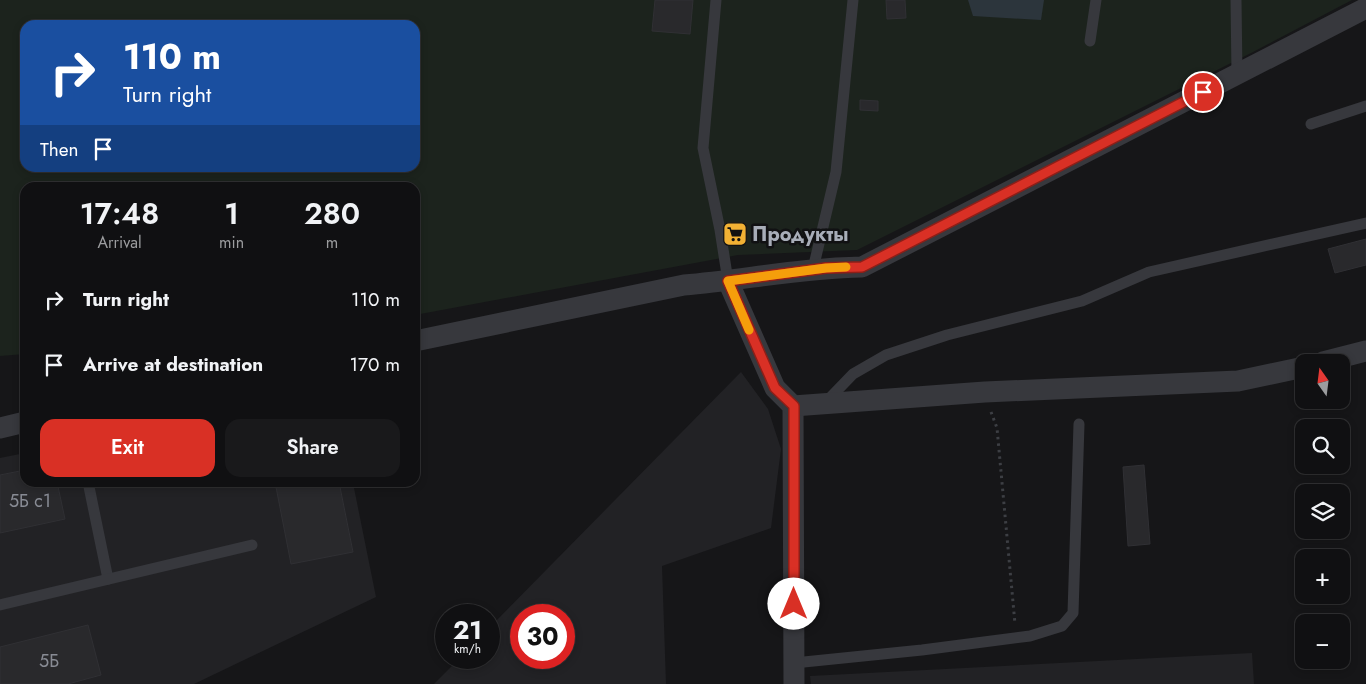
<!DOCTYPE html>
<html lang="en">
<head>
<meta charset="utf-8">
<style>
  :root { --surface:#101012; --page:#19191b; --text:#f1f3f6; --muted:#9c9d9f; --line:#303032; --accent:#d93025 }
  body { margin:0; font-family:Jost,sans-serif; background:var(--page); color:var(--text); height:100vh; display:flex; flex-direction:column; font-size:19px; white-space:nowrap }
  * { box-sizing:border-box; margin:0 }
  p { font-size:16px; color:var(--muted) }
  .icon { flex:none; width:28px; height:28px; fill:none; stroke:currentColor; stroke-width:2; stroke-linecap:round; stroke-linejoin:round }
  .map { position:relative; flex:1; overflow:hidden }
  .sheet { position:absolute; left:20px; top:182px; width:400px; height:305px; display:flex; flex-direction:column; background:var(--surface); border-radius:15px; box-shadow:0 2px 8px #0003,0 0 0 1px var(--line) }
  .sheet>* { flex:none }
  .hud { position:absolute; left:20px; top:20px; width:400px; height:152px; border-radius:15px; box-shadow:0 2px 8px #0003,0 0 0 1px var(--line); background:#1a4fa0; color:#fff; overflow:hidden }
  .needle { width:32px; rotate:346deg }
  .fabs { position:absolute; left:1295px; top:354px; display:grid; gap:10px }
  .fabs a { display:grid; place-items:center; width:55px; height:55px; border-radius:10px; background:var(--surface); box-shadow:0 2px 8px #0003,0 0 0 1px var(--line); font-size:25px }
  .speed { position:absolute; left:435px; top:604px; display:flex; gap:10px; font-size:25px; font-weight:700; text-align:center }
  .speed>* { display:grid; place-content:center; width:65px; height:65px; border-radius:50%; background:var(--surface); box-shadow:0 2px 8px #0003,0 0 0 1px var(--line); line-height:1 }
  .speed small { font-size:12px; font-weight:400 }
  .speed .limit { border:8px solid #d22; background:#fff; color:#111 }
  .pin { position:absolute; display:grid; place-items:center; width:42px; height:42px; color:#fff; margin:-21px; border:2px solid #fff; border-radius:50%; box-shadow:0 1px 5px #0007 }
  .me { position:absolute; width:55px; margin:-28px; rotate:0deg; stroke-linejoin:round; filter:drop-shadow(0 0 4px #0008) }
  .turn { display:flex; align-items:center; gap:18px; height:105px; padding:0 20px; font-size:22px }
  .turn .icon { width:65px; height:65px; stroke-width:2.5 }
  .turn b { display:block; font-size:35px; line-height:42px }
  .then { display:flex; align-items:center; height:48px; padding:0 20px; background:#0003; gap:10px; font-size:19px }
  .eta { display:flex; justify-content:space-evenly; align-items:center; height:85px; text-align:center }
  .eta b { font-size:30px; font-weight:600; line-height:35px }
  .primary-button { display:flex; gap:10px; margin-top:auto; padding:10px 20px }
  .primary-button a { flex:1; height:58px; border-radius:15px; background:var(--accent); color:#fff; font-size:20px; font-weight:600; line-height:58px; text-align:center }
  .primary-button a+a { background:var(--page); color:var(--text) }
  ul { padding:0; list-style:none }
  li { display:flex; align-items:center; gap:15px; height:65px; padding:0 20px }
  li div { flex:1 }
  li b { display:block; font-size:19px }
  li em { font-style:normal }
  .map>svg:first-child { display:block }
</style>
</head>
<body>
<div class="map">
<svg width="1366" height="684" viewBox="0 0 1366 684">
  <rect width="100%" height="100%" fill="#161618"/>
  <g fill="#222225" fill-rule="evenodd">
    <path d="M 741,372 L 768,409 L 781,449 L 771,528 L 662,566 L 666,684 L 434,684 L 460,658 L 489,658 L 489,628 ZM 521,615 L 564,615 L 564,658 L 521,658 Z"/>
    <polygon points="25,453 25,482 353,483 376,597 194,684 0,684 0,458"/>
    <polygon points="1252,653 1254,684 811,684 810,676"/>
  </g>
  <path fill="#1c231d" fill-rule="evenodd" d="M 0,0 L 1352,0 L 1253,52 L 857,250 L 738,255 L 415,315 L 415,188 L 25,188 L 25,354 L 0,356 ZM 25,25 L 415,25 L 415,168 L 25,168 Z"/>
  <polygon fill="#2c353c" points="968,0 1044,0 1041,20 973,16"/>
  <g fill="#29292c" stroke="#303034">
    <polygon points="655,0 693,0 690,34 652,31"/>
    <polygon points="886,0 905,0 906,18 887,19"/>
    <polygon points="860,100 878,101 878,111 860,110"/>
    <polygon points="1366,239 1366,265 1335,273 1328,249"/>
    <polygon points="1144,465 1150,544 1128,546 1123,467"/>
    <polygon points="25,470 25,482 57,482 65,519 0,533 0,475"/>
    <polygon points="275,482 339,482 353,552 291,564"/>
    <polygon points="88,625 101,675 68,684 0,684 0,647"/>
  </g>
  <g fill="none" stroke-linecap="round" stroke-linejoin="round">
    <polyline stroke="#3d3f44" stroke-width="3" stroke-dasharray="2.5 4" stroke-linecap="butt" points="991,412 997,428 1015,624"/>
    <g stroke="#37383d" stroke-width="11">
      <polyline points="716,0 703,148 720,230 728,281"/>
      <polyline points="1236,0 1237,74"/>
      <polyline points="1090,41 1096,0"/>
      <polyline points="1311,124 1366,106"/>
      <polyline points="813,269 836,172 853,0"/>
      <polyline points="825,403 853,374 886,355 947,335 1082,301 1149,272 1366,223"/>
      <polyline points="88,482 108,579"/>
      <polyline points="0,605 252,545"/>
      <polyline points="794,663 922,650 1030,636 1062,626 1073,613 1079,424"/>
    </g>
    <g stroke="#37383d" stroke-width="21">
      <polyline points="728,281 775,388 793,406 794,684"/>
      <path d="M 415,341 L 684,285 C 743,280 802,268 862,267 L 1366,8"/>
      <polyline points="1323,362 1366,351"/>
      <polyline points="793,406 985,392 1238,381 1304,367"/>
      <polyline points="0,428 25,422"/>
    </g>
  </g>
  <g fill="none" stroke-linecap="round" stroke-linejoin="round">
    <g stroke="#8d1f18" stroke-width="12">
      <polyline id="route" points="794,604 794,406 775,388 728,281 826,268 862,267 1203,92"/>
    </g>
    <use href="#route" stroke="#d93025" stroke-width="9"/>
    <polyline stroke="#f59e0b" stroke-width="9" points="749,330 728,281 826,268 846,267"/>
  </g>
  <defs>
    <g id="supermarket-square" transform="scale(1.25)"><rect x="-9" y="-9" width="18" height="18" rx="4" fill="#f2b134" stroke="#111113"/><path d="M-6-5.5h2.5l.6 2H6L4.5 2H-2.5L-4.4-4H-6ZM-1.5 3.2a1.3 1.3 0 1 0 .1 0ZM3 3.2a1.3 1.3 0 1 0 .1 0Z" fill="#111"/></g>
  </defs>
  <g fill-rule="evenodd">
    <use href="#supermarket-square" x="735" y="234"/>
  </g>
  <g text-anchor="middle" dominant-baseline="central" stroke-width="5" stroke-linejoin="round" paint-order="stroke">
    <g font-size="18" fill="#888b94">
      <text x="30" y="501">5Б с1</text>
      <text x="49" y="661">5Б</text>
    </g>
    <g font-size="20" font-weight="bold" fill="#a8adb8" stroke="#111113" text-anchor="start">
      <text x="752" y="234">Продукты</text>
    </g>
  </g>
</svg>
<div class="fabs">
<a><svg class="needle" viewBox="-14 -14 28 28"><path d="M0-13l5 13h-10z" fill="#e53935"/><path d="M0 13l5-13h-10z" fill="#9c9d9f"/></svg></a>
<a><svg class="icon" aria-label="search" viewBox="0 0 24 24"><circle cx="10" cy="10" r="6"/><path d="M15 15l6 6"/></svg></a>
<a><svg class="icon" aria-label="layers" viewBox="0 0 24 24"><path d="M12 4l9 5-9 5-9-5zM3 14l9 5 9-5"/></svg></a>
<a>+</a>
<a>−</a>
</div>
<div class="speed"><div>21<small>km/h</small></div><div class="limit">30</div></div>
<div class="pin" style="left:1203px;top:92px;background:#d93025"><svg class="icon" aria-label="arrive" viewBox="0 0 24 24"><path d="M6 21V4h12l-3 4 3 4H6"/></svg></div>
<svg class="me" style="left:794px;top:604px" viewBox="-20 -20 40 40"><circle r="19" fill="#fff"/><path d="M0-13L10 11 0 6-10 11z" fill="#d93025"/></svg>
<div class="hud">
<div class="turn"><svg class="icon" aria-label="right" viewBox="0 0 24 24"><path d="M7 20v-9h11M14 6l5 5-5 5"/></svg><div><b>110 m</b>Turn right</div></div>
<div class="then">Then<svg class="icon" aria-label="arrive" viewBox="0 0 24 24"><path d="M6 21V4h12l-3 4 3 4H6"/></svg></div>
</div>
<section class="sheet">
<div class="eta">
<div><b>17:48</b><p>Arrival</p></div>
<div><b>1</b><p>min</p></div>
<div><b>280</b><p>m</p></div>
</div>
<ul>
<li><svg class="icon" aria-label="right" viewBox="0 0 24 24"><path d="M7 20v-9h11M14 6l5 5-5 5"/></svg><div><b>Turn right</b></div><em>110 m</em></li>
<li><svg class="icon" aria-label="arrive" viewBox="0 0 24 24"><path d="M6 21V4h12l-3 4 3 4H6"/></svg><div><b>Arrive at destination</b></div><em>170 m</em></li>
</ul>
<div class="primary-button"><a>Exit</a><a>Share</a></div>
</section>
</div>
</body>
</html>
